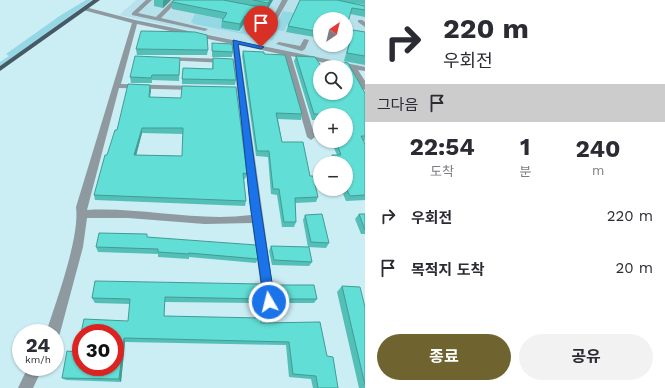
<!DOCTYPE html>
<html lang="ko">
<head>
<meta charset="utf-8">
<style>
  :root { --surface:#fff; --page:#f2f2f3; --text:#2b2b33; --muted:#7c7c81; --accent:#6f6330 }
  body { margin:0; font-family:"Work Sans","Noto Sans KR",sans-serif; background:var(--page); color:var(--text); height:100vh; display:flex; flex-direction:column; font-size:15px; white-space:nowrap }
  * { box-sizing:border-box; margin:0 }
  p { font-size:13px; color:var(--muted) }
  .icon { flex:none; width:22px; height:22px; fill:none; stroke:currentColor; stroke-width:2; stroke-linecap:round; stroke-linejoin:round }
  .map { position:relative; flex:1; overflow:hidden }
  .sheet { display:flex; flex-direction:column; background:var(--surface); width:300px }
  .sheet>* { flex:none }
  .guide { background:#fff; color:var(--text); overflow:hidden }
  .needle { width:26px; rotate:35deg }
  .tools { position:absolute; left:313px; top:12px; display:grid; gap:8px }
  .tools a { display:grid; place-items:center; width:40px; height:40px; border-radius:50%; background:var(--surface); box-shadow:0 1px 3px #0004; font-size:20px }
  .speed { position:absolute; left:12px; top:324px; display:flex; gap:8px; font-size:20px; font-weight:700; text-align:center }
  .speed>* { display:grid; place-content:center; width:52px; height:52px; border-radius:50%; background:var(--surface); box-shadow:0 1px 3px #0004; line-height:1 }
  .speed small { font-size:10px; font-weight:400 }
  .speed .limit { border:6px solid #d22; background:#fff; color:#111 }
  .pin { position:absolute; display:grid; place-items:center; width:34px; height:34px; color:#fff; margin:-41px -17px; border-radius:50% 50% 50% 0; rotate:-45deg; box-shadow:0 0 4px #0007 }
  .pin .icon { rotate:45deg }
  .me { position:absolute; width:44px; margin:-22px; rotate:352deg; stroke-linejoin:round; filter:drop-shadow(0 0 3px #0008) }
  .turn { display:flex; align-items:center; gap:14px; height:84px; padding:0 12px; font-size:18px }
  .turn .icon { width:52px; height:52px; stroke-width:2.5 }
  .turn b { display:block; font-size:28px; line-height:34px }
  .then { display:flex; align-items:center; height:38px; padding:0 12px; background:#0003; gap:8px; font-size:15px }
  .eta { display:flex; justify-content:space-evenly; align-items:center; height:68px; text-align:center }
  .eta b { font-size:24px; font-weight:700; line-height:28px }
  .button { display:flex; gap:8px; margin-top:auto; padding:8px 12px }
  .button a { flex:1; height:46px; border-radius:24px; background:var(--accent); color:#fff; font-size:16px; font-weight:700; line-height:46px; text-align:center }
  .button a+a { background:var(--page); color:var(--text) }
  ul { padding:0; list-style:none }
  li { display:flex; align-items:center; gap:12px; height:52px; padding:0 12px }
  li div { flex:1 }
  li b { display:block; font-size:15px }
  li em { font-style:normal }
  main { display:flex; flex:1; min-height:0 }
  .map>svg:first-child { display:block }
</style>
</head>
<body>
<main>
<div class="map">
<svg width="365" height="388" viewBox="0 0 365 388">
  <rect width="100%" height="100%" fill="#cbedf4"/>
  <path fill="#b8e2eb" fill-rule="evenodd" d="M 136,0 L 365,0 L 365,68 L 119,15 ZM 320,19 L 346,19 L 346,45 L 320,45 Z"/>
  <g fill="#95d8e5">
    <polygon points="86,0 92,0 0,66 0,62 9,56 6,54 61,15"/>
    <polygon points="219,5 271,16 272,18 261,36 259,37 194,24 191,22 195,14 225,20 220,28 240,32 244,24 258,27 262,20 215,10"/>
    <polygon points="283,11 294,13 320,30 287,24 284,31 278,30 272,41 269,39"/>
  </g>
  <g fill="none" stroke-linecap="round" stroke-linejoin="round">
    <g fill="#8e99a0" fill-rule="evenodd">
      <polygon points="146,0 152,0 138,13 156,17 173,0 179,0 161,18 208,29 205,31 132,15 132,13"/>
      <polygon points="282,0 288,0 265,41 260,42 259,41 273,16 249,10 252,8 275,13"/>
      <path d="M 85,7 L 135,20 L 365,67 L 365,71 L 358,70 L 365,81 L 365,90 L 361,88 L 350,68 L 291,56 L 315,137 L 311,140 L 307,137 L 284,55 L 239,45 L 275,302 L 273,306 L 269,308 L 265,306 L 263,302 L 252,223 L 205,224 L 128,218 L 87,218 L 83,247 L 60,333 L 58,338 L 55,339 L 55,333 L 46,333 C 56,302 80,237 76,207 L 132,23 L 83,10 L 83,8 ZM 137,24 L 232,44 L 251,215 C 197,222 141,207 87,210 L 119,88 L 194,90 L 198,88 L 194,86 L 121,84 Z"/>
      <polygon points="358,20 362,20 365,22 365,27 358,22"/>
      <polygon points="304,39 309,40 305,49 302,51 276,44 279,42 300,46"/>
      <polygon points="166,57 226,59 230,61 226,63 164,60 164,58"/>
      <polygon points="28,367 43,367 33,388 18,388"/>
    </g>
    <polygon fill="#465a66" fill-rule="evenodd" points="93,0 100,0 0,71 0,66"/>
  </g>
  <g fill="#53bfb7" fill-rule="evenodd">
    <polygon points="154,0 171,0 163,8 154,6"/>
    <polygon points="174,0 273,0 267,10 264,9 263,16 257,26 244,24 239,31 221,28 222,21 222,19 172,9 172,2"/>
    <polygon points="300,0 365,0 365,5 354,3 365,6 365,17 350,14 320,19 320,38 286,32 288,26"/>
    <polygon points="353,30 365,32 365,65 344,61 350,38"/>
    <polygon points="212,43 233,52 232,57 212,57"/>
    <polygon points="136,49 208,50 207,55 137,55"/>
    <polygon points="243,51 264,54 302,114 301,120 278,119 282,142 310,176 318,197 316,202 295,203 296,222 294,227 282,227 277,195 271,194 268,157 256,156 242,56"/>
    <polygon points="296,56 321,66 343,66 345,62 365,93 365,141 363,141 365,144 365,200 346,201 341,189 346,189 346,163 330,163 329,161 332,155 337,155 331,141 346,141 346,115 320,115 320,124 318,120 312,120 294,61"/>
    <polygon points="213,58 236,80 235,85 182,84 182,79 212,69"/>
    <polygon points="180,63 179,81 152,80 152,83 131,83 130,77"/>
    <path d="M 151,90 L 150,97 L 247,174 L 245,179 L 244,179 L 246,201 L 245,206 L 95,200 L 94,195 L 117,130 ZM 142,133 L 183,134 L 182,156 L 136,155 Z"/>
    <polygon points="359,214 365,214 365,234 361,234 355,219"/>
    <polygon points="305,215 329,243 326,248 308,247 303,220"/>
    <polygon points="148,237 258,259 256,263 189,257 189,259 158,257 158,254 98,252 96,247"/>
    <polygon points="271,246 312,262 309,266 272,265 269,251"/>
    <polygon points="95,281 263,299 261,303 165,302 164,316 261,323 327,356 338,388 313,388 311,379 289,377 286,345 125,342 121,382 66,380 62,378 77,352 128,321 130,304 95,303 92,298"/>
    <polygon points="277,285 317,299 314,303 276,303 275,289"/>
    <polygon points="342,286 365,307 365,388 359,388 337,292"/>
  </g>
  <g fill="#449b95">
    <polygon points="164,0 171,0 163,8 163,1"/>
    <polygon points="270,0 273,0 267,10 268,3"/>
    <polygon points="265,8 263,16 257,26 258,19"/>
    <polygon points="245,16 244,24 239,31 240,24"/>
    <polygon points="150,85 151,90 149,103 149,97"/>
    <polygon points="142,128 142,133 135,160 134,155"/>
    <polygon points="124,338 125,342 121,382 119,379"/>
  </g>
  <g fill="#61ded5" stroke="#449b95" fill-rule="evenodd">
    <polygon points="174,0 223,0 265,8 258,19 245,16 240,24 222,21 227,13 172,2"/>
    <polygon points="253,0 270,0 268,3"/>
    <polygon points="300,0 337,0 365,6 365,10 352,8 346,29 346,19 320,19 320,32 288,26"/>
    <polygon points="353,30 365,32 365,56 347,53"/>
    <polygon points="141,31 195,32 207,35 208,50 136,49"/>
    <polygon points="212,43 232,44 233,52 212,51"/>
    <polygon points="243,51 264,52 264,54 285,55 302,114 276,113 282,142 303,142 310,176 313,176 318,197 295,198 296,222 284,222 279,189 273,189 269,151 257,151"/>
    <polygon points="135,56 180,58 179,75 152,75 151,78 130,77"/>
    <path d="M 296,56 L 315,57 L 321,66 L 344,66 L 345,62 L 348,63 L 365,93 L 365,136 L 361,136 L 365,144 L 365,195 L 350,196 L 346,188 L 346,163 L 335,163 L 332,155 L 341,155 L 336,141 L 346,141 L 346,115 L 314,114 ZM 320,67 L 346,67 L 346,93 L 320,93 Z"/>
    <polygon points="213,58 233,59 236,80 182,79 183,68 213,69"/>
    <path d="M 128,84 L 150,85 L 149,97 L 181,98 L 182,86 L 236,87 L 247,174 L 243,173 L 246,201 L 94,195 L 105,155 L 107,155 L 115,130 L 117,130 ZM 142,128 L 183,128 L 182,156 L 134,155 Z"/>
    <polygon points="322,214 329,243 311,242 305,215"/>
    <polygon points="359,214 365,214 365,230"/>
    <polygon points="99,233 147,234 147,237 256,245 258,259 189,253 189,254 158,252 158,249 96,247"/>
    <polygon points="271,246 309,247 312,262 274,260"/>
    <polygon points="95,281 262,284 263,299 165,297 164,316 261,318 261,323 320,322 327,356 333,357 338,388 318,388 316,376 293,374 289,342 124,338 119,379 62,378 67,351 77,352 81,333 81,367 115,367 115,333 81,333 84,319 128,321 130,299 92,298"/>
    <polygon points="277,285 314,285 317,299 278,299"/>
    <polygon points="342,286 360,287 365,307 365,385"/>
  </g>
  <polygon fill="#1a73e8" stroke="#114b97" points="233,40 264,47 261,49 238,44 260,204 275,302 273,306 269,308 265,306 264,302 250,204"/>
</svg>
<div class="tools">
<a><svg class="needle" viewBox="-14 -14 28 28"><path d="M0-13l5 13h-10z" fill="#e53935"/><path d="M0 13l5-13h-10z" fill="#7c7c81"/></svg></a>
<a><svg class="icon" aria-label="search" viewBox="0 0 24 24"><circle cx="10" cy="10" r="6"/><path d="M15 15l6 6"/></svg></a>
<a>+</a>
<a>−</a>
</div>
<div class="speed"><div>24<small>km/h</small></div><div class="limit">30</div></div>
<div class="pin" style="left:261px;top:47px;background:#d93025"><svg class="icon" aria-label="arrive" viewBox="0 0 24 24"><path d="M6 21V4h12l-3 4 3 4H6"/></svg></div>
<svg class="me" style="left:269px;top:302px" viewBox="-20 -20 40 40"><circle r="17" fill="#1a73e8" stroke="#fff" stroke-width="3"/><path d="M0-11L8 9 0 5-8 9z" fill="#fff"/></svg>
</div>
<section class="sheet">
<div class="guide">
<div class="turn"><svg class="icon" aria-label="right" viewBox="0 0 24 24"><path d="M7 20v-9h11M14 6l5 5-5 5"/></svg><div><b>220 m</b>우회전</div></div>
<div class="then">그다음<svg class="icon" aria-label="arrive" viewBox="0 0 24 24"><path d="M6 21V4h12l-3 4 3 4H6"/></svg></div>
</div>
<div class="eta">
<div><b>22:54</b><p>도착</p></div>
<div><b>1</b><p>분</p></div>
<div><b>240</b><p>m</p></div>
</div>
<ul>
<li><svg class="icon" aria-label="right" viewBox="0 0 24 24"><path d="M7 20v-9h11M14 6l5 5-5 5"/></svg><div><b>우회전</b></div><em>220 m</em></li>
<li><svg class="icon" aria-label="arrive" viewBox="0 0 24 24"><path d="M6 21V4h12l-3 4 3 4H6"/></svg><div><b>목적지 도착</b></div><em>20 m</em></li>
</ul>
<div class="button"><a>종료</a><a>공유</a></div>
</section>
</main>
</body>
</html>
